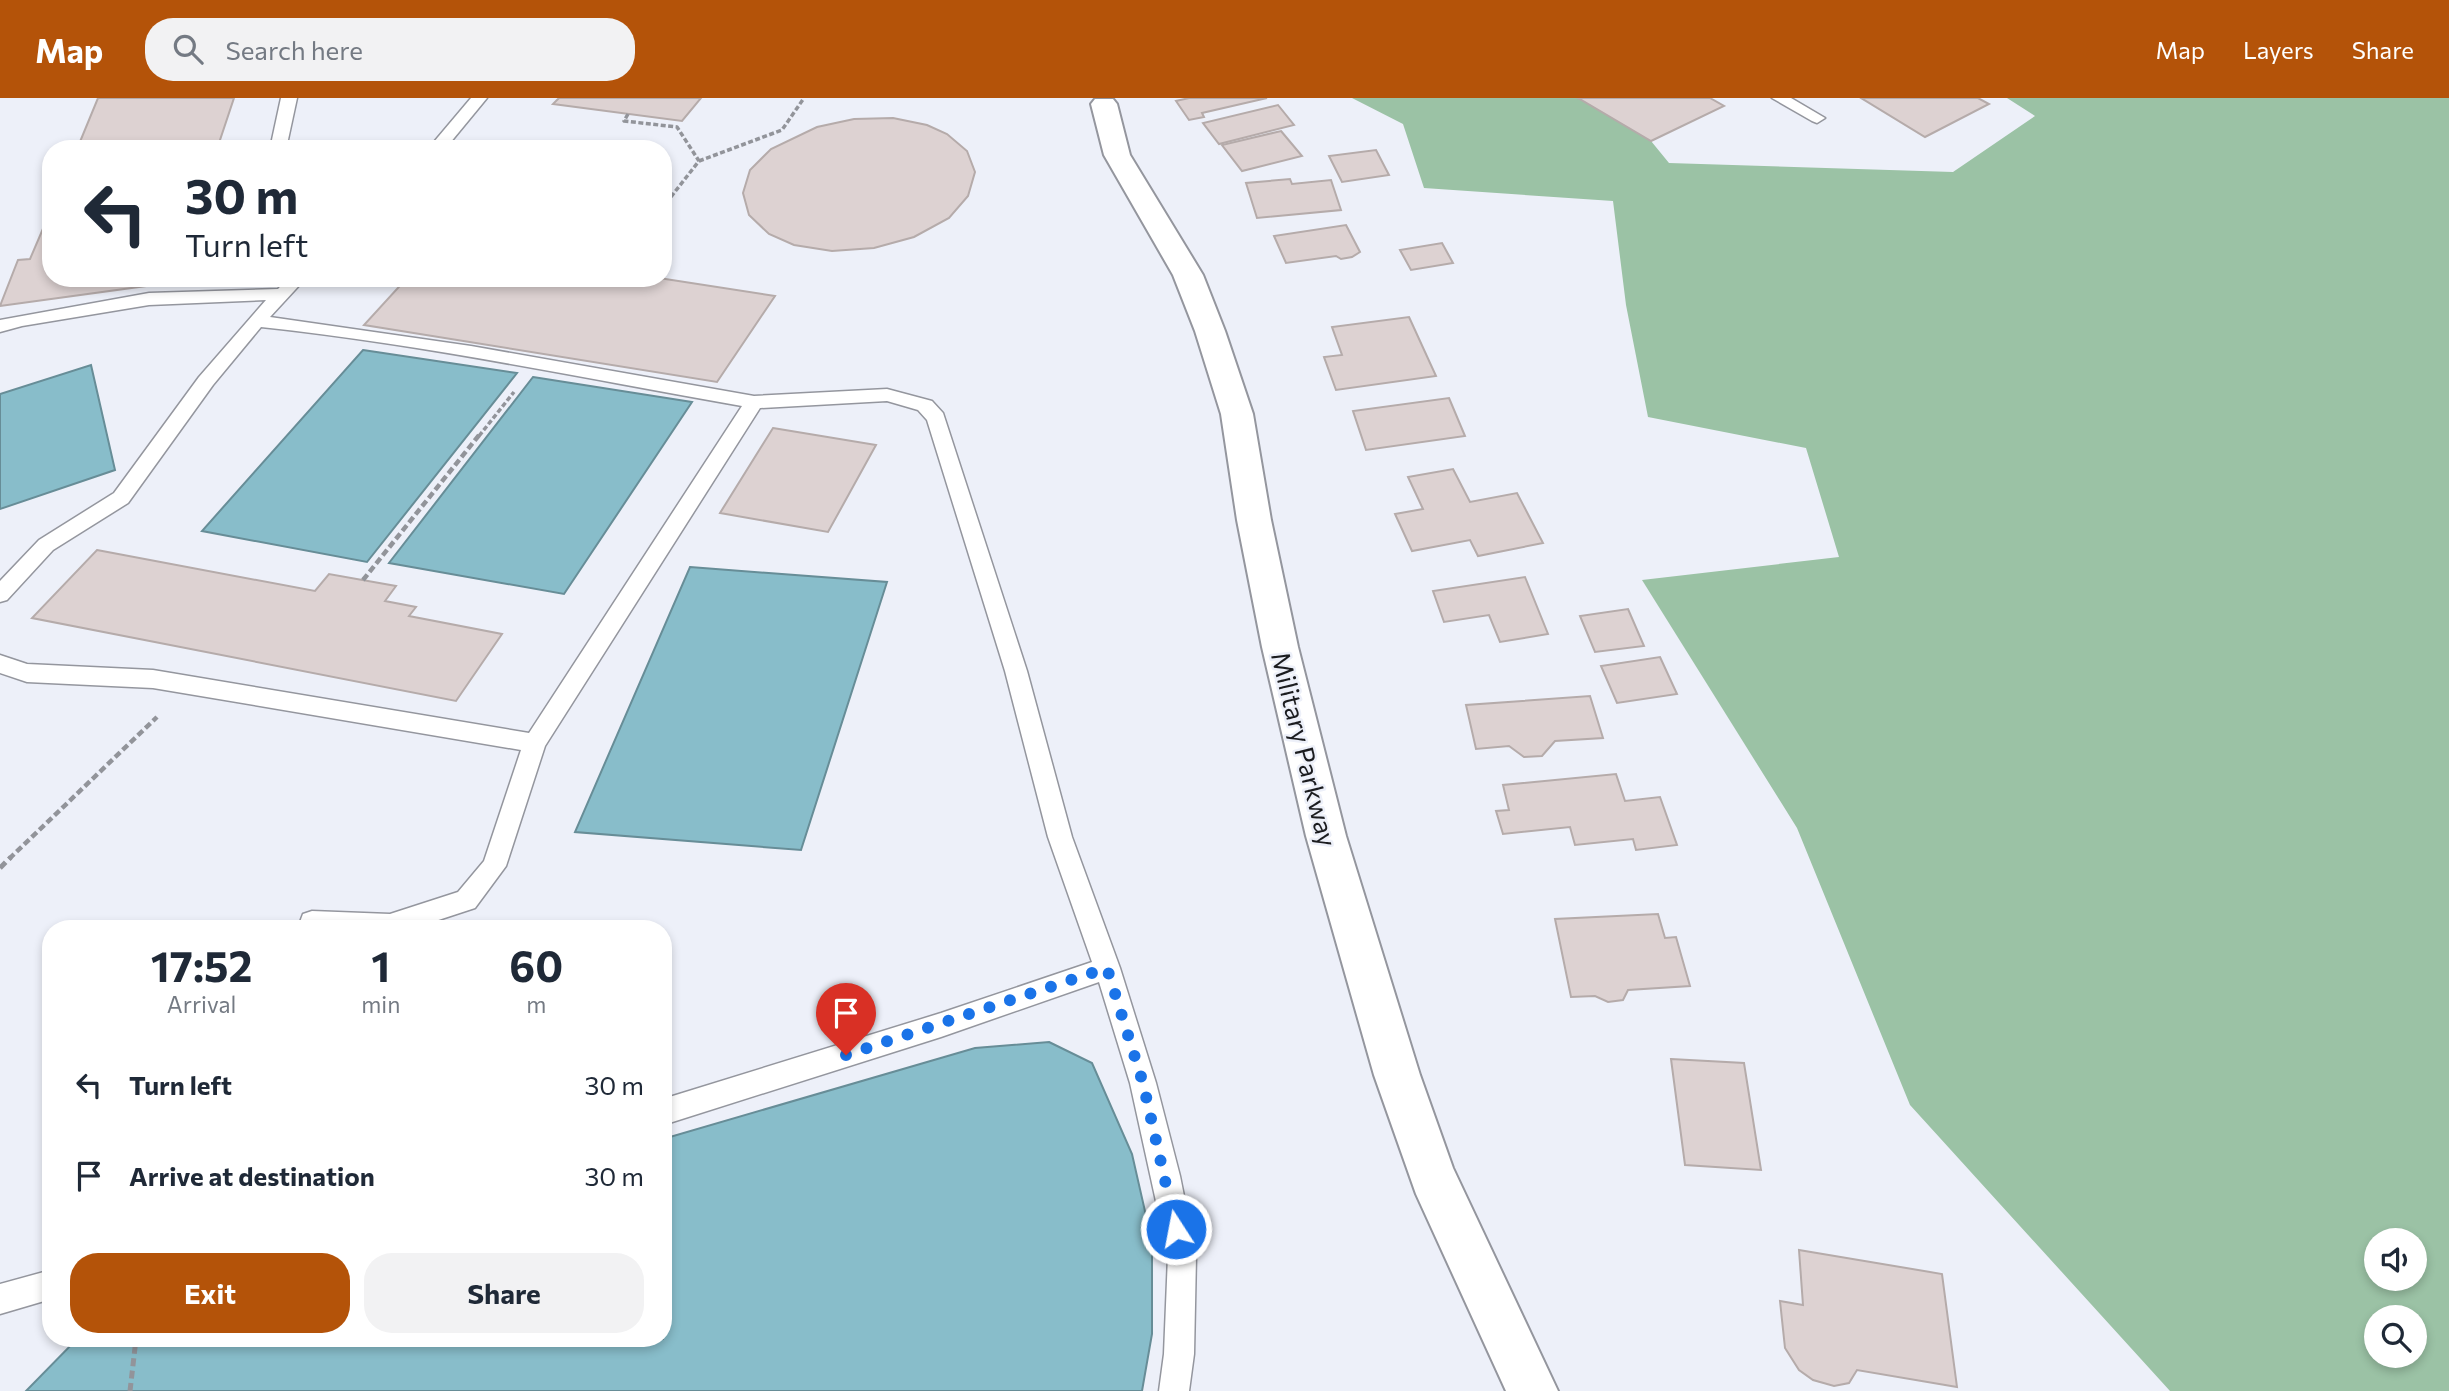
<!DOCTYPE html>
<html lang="en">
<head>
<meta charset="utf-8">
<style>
  :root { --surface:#fff; --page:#f2f2f3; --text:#1f2937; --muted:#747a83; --accent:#b45309 }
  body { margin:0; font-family:Commissioner,sans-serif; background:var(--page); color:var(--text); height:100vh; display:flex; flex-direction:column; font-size:26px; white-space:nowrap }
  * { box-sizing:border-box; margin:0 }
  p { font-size:23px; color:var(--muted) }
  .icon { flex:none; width:38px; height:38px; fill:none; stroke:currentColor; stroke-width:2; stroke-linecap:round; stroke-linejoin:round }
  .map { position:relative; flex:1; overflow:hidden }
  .panel { position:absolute; left:42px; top:822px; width:630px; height:427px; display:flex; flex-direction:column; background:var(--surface); border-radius:28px; box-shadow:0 4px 10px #0003 }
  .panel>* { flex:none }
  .banner { position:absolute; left:42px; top:42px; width:630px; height:147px; border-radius:28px; box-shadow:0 4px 10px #0003; background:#fff; color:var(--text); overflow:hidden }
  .fabs { position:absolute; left:2364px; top:1130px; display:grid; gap:14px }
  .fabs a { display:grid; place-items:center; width:63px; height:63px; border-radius:50%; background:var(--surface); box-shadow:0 4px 10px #0003; font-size:35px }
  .pin { position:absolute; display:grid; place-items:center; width:60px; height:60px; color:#fff; margin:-72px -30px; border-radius:50% 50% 50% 0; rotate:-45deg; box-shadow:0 0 7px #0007 }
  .pin .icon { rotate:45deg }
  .me { position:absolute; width:77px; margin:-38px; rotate:349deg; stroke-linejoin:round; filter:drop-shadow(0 0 5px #0008) }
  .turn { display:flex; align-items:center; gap:24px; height:147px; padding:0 28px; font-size:32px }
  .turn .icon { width:91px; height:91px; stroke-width:2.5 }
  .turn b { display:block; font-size:49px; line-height:60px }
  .eta { display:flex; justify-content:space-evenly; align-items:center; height:119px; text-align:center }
  .eta b { font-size:42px; font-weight:700; line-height:49px }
  .button { display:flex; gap:14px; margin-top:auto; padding:14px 28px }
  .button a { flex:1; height:80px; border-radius:28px; background:var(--accent); color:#fff; font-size:28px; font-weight:700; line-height:80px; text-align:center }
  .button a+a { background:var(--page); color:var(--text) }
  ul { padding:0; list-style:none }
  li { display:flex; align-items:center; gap:21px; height:91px; padding:0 28px }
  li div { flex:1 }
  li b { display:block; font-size:26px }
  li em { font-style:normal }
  header { display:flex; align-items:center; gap:42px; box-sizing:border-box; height:98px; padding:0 35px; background:var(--accent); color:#fff }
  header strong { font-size:33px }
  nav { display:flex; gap:38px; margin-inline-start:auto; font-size:24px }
  .search { width:490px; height:63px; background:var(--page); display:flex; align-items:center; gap:18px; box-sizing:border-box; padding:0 24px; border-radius:28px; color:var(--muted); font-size:26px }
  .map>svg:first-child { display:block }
</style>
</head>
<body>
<header>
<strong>Map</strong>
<div class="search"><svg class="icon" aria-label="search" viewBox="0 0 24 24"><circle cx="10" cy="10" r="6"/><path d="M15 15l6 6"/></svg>Search here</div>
<nav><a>Map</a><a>Layers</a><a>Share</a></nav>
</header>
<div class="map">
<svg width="2449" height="1293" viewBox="0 0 2449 1293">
  <rect width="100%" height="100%" fill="#edf0f9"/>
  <path fill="#9bc2a5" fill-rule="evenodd" d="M 1352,0 L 1578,0 L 1651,43 L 1669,65 L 1953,74 L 2035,18 L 2007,0 L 2449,0 L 2449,1293 L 2170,1293 L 1910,1007 L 1797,730 L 1642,482 L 1839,459 L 1806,350 L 1648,319 L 1626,207 L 1613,103 L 1424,90 L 1403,26 ZM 2376,1143 L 2415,1143 L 2415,1181 L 2376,1181 ZM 2376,1220 L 2415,1220 L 2415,1258 L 2376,1258 Z"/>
  <g fill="#88bdca" stroke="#678d97" stroke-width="2">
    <polygon points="363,252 517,275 367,464 202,433"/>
    <polygon points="91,267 115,372 0,411 0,296"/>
    <polygon points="533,279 692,304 564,496 389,465"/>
    <polygon points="690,469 887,484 801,752 575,734"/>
    <polygon points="1049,944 1092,965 1132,1056 1152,1144 1152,1236 1142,1293 26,1293 77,1241 663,1241 663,1041 975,950"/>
  </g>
  <g fill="#ddd2d2" stroke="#b5abaa" stroke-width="2">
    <polygon points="98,0 234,0 217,51 77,51"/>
    <polygon points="559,0 701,0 682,23 553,6"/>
    <polygon points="1189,0 1267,0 1202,15 1204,19 1189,22 1176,3"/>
    <polygon points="1578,0 1710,0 1724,8 1651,43"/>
    <polygon points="1861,0 1978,0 1989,6 1925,39"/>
    <polygon points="1278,7 1294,27 1219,46 1203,25"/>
    <polygon points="893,20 927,27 947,36 967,53 975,74 968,98 949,120 914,139 874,150 832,153 794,147 769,136 749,117 743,95 750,72 771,51 817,29 854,21"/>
    <polygon points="1281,33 1302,58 1242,73 1222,47"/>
    <polygon points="1376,52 1389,77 1342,84 1329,58"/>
    <polygon points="1290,81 1292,86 1331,82 1341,112 1257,120 1246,85"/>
    <polygon points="51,112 51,180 176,180 175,184 0,208 18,162 30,161"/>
    <polygon points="1346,127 1360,154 1352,159 1341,161 1336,158 1286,165 1274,138"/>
    <polygon points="1442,145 1453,165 1411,172 1400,152"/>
    <polygon points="407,180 659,180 775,198 717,284 364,227"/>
    <polygon points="1409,219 1436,278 1336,292 1324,259 1342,257 1332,229"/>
    <polygon points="1449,300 1465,338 1366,352 1353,313"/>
    <polygon points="773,330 876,347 828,434 720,415"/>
    <polygon points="1453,371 1470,404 1517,395 1543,445 1478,458 1470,442 1412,453 1395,416 1423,411 1408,379"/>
    <polygon points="97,452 315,493 329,476 396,488 385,503 416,509 409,518 502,536 456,603 32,520"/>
    <polygon points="1525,479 1548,536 1500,544 1489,517 1444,524 1433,493"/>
    <polygon points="1628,511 1644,548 1595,554 1580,518"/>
    <polygon points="1660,559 1677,596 1617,605 1601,568"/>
    <polygon points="1590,598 1603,640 1555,643 1542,658 1524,659 1509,648 1476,651 1466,607"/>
    <polygon points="1616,676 1625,703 1660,699 1677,747 1636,752 1633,741 1575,747 1570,729 1503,736 1496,713 1509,712 1503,687"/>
    <polygon points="1658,816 1665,840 1676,839 1690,888 1628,892 1623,902 1608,904 1595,898 1571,899 1555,821"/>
    <polygon points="1671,961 1744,965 1761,1072 1685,1067"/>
    <polygon points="1799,1152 1942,1176 1957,1289 1857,1272 1849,1285 1834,1288 1813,1282 1799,1272 1785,1250 1780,1203 1803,1207"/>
  </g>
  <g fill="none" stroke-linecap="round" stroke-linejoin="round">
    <g stroke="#94969e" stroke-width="3">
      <g id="service">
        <polygon points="281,0 297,0 286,51 270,51"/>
        <polygon points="471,0 487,0 445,51 428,51"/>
        <polygon points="1772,0 1791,0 1825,20 1817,25 1812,23"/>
        <path d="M 288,180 L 306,180 L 270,219 L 471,248 L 754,298 L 887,291 L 932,303 L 943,315 L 1027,573 L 1072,739 L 1120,870 L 1156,985 L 1180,1078 L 1196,1158 L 1194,1256 L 1189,1293 L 1159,1293 L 1164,1256 L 1168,1158 L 1130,985 L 1099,884 L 941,939 L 663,1027 L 663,1001 L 941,915 L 1092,864 L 1048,739 L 1005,573 L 927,322 L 918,312 L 887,303 L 760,310 L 545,648 L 506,768 L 475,810 L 411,831 L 303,831 L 300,824 L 303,816 L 312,813 L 390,816 L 458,794 L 484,763 L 521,652 L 153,590 L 27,584 L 0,575 L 0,557 L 27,566 L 153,572 L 529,635 L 742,308 C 582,280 422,246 261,229 L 213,287 L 128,405 L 53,452 L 7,502 L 0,504 L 0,483 L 39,442 L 114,395 L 199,279 L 266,202 L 149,207 L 22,228 L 0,234 L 0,222 L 149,195 L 278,191 Z"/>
        <polygon points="51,1172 51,1201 0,1216 0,1186"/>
      </g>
    </g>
    <g stroke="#94969e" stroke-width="4">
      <polygon id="minor" points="1095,1 1113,1 1117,6 1130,57 1203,177 1225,233 1253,316 1271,422 1298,549 1346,738 1420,977 1453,1070 1558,1293 1506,1293 1416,1096 1374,977 1306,738 1262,549 1237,422 1221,316 1195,233 1173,177 1104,57 1091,6"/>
    </g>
    <g stroke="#92949a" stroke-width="3.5" stroke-dasharray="5 2.5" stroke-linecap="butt">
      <polyline points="628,16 624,23 677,29 699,63 663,109"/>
      <polyline points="699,63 782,32 804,0"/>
      <polyline points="479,338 514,294"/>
    </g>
    <g stroke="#92949a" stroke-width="4.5" stroke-dasharray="7 3.5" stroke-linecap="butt">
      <polyline points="363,482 480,336"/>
      <polyline points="9,761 157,619"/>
    </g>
    <g stroke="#92949a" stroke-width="5" stroke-dasharray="8 4.5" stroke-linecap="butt">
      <polyline points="0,770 11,759"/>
      <polyline points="130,1293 136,1241"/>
    </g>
    <use href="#service" fill="#fff" fill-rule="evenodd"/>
    <use href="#minor" fill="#fff" fill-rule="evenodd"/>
  </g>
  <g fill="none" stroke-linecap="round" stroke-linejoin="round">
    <polyline stroke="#1a73e8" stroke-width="12" stroke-dasharray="0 21.6" points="846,957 1107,870 1143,985 1176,1131"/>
  </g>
  <g text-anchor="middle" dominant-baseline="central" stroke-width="5" stroke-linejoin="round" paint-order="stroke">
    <g font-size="26" fill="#1b1c1f" stroke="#edf0f9">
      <text transform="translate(1305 651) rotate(76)">Military Parkway</text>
    </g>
  </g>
</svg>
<div class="fabs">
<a><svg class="icon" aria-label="sound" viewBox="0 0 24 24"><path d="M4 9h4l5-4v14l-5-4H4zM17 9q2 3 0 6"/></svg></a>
<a><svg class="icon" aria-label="search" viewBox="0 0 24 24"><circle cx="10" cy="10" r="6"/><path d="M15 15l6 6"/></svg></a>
</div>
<div class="pin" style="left:846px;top:957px;background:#d93025"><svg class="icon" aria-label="arrive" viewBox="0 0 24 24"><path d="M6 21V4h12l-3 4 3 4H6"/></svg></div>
<svg class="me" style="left:1176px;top:1131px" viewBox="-20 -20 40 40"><circle r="17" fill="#1a73e8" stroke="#fff" stroke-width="3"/><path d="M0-11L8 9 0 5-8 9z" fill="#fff"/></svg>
<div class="banner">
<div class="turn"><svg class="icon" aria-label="left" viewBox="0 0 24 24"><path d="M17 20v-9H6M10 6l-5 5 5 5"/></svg><div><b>30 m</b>Turn left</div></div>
</div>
<section class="panel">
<div class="eta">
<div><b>17:52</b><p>Arrival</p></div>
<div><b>1</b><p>min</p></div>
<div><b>60</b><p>m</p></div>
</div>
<ul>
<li><svg class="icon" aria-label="left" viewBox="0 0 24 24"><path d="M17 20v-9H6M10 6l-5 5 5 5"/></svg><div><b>Turn left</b></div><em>30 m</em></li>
<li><svg class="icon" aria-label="arrive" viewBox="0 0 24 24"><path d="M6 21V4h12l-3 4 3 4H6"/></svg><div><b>Arrive at destination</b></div><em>30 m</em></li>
</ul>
<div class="button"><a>Exit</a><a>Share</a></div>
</section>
</div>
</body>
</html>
